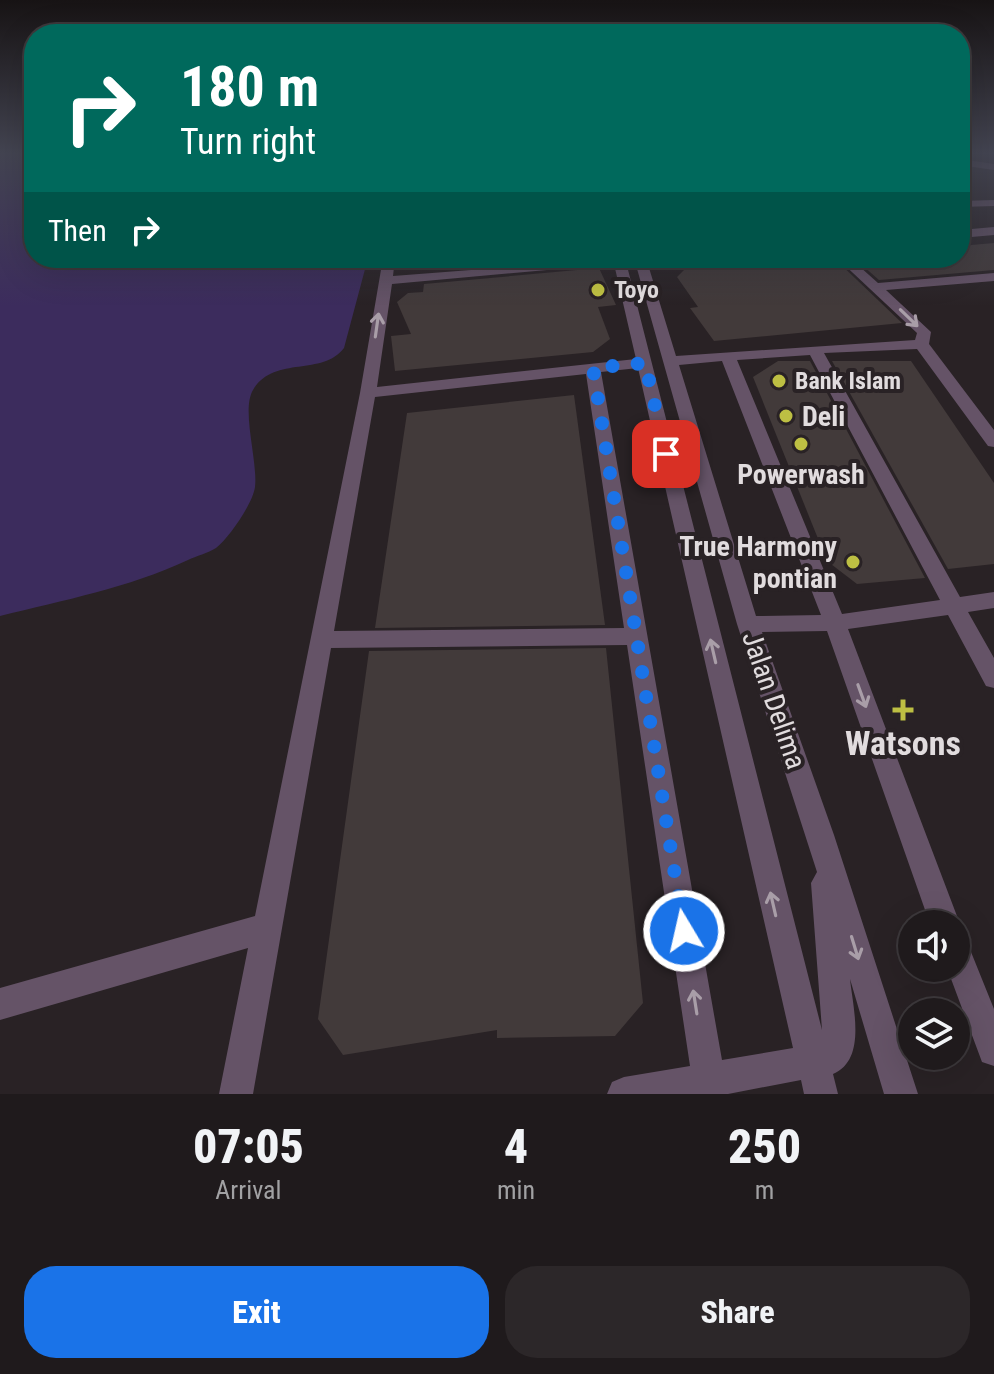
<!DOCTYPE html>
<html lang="en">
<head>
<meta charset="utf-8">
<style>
  :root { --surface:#1f1a1c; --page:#2c2729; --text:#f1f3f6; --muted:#a1a1a3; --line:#3c383b; --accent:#1a73e8 }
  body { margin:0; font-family:"Roboto Condensed",sans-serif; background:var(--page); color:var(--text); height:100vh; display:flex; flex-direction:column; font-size:30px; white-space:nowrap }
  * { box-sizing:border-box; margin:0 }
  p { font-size:26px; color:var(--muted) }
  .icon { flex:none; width:44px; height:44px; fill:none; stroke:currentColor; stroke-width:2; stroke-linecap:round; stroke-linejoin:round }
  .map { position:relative; height:1094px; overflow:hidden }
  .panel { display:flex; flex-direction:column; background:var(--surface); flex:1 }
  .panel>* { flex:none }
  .banner { position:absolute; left:24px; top:24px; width:946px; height:244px; border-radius:32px; box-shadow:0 8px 32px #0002,0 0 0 2px var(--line); background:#00695c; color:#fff; overflow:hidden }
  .tools { position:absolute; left:898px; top:910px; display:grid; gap:16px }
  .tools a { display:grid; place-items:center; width:72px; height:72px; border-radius:50%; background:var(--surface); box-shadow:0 8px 32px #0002,0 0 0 2px var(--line); font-size:40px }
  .pin { position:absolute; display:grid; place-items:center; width:68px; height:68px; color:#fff; margin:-34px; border-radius:16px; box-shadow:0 4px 12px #0006 }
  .me { position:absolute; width:88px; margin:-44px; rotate:351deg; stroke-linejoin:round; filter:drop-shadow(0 0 6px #0008) }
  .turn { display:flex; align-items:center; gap:28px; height:168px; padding:0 24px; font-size:36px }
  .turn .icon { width:104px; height:104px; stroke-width:2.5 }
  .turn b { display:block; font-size:56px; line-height:68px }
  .then { display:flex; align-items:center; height:76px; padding:0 24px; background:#0003; gap:16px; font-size:30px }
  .eta { display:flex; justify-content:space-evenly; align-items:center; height:136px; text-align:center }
  .eta b { font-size:48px; font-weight:800; line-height:56px }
  .button { display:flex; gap:16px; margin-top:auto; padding:16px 24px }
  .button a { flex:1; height:92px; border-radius:32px; background:var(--accent); color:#fff; font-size:32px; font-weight:800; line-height:92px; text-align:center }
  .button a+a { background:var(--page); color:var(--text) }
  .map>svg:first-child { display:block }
</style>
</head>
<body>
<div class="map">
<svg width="994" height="1094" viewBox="0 0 994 1094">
  <rect width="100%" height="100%" fill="#292225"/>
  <path fill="#3c2c5d" d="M 0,153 L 34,153 L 34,258 L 368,258 L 344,348 C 322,377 274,355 253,390 C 241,410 258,461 255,487 C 253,503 229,538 216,548 C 208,553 196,556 188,560 C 128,588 64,600 0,616 Z"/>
  <g fill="#423a3a">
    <polygon points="994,243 994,270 879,280 854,258 960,258 960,246"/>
    <polygon points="427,258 586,258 426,270"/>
    <polygon points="834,258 902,323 714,341 690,308 698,307 677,277 686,268"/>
    <polygon points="599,268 616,305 598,307 610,339 593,352 395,371 391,336 411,334 397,302 408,293 423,292 424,284"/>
    <polygon points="778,361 810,361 925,578 857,584 827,561 753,377"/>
    <polygon points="832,361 911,361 994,483 994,564 948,569"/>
    <polygon points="574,395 605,625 375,628 407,413"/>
    <polygon points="606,648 643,1003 615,1036 497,1038 497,1030 343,1055 318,1019 369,651"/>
  </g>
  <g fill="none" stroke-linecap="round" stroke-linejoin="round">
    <g fill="#655367" fill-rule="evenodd">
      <polygon points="960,159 994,164 994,170 960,165"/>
      <polygon points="994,200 994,206 960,207 960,201"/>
      <polygon points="994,227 994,235 960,238 960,230"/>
      <path d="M 383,258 L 395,258 L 393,276 L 625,258 L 822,1030 L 811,883 L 817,872 L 737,624 L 634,258 L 646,258 L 676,356 L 915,340 L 917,333 L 837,258 L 850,258 L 878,283 L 994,273 L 994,281 L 886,290 L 931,332 L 929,344 L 994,430 L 994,447 L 988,446 L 917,349 L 824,353 L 960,597 L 994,592 L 994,608 L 968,612 L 994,658 L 994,688 L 986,686 L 948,615 L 848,629 L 960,924 L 956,933 L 956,924 L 930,924 L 827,631 L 762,632 L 834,835 L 918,1094 L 884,1094 L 850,979 C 853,1008 867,1060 833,1074 L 838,1094 L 804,1094 L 801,1080 L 728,1094 L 607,1094 L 612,1082 L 624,1077 L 690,1066 L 627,645 L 331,648 L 253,1094 L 219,1094 L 248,948 L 0,1020 L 0,988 L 255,916 L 360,393 ZM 614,264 L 636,359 L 377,387 L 392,284 ZM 810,355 L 940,600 L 842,614 L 737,360 ZM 722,361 L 821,615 L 756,616 L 679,365 ZM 638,368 L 793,1048 L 722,1060 L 601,372 ZM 586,374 L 624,628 L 334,631 L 375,397 Z"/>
      <polygon points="956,938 967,942 994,1009 994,1066 982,1062 947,968 956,968"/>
    </g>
  </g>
  <defs><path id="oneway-shaft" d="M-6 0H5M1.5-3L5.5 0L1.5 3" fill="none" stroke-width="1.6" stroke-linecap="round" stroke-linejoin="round" transform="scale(2)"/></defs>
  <g stroke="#a99ea8">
    <use href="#oneway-shaft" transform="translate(909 318) rotate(44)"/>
    <use href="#oneway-shaft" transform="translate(377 325) rotate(-82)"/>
    <use href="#oneway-shaft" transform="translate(713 651) rotate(-103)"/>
    <use href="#oneway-shaft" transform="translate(862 696) rotate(70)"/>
    <use href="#oneway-shaft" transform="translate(773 904) rotate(-103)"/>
    <use href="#oneway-shaft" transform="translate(855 948) rotate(73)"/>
    <use href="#oneway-shaft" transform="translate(695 1002) rotate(-99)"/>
  </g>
  <linearGradient id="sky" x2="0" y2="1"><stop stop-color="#171314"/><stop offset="0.5" stop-color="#434451"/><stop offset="1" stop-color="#434451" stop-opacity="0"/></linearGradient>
  <rect width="994" height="306" fill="url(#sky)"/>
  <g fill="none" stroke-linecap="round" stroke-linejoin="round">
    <polyline stroke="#1a73e8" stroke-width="14" stroke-dasharray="0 25.2" points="666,454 645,363 593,368 684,931"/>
  </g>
  <g fill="#bdbf43" stroke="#292225" stroke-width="3">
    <circle cx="598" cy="290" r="8"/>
    <circle cx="779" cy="381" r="8"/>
    <circle cx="786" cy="416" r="8"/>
    <circle cx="801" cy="444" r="8"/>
    <circle cx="853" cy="562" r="8"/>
    <path d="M899 698h8v8h8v8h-8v8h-8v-8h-8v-8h8z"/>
  </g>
  <g text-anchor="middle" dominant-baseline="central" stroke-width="8" stroke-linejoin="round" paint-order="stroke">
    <g font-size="24" font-weight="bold" fill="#e1dcde" stroke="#292225" text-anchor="start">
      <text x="614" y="290">Toyo</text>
      <text x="795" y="381">Bank Islam</text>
    </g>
    <g font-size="28" font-weight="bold" fill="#e1dcde" stroke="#292225" text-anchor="start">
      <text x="802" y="416">Deli</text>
      <text x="801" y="474" text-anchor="middle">Powerwash</text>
      <text x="837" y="546" text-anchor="end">True Harmony<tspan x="837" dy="32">pontian</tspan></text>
    </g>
    <g font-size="28" fill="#e1dcde" stroke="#292225">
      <text transform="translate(774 700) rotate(71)">Jalan Delima</text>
    </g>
    <g font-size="34" font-weight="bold" fill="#e1dcde" stroke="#292225">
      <text x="903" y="743">Watsons</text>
    </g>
  </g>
</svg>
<div class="tools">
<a><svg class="icon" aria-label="sound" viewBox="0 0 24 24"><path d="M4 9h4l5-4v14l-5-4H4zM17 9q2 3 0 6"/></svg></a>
<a><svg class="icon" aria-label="layers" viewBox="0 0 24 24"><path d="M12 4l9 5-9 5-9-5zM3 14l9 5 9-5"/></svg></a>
</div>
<div class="pin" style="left:666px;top:454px;background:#d93025"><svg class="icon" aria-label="arrive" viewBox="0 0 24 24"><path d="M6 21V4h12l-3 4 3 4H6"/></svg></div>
<svg class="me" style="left:684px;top:931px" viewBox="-20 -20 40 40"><circle r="17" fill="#1a73e8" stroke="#fff" stroke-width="3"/><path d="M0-11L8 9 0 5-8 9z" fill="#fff"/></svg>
<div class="banner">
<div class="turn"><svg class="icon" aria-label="right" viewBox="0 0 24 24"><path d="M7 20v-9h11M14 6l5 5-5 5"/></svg><div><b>180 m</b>Turn right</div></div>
<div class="then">Then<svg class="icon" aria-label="right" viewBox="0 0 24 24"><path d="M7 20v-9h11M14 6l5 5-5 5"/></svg></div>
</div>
</div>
<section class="panel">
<div class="eta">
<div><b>07:05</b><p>Arrival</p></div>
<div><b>4</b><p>min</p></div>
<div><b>250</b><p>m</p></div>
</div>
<div class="button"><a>Exit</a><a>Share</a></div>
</section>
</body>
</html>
